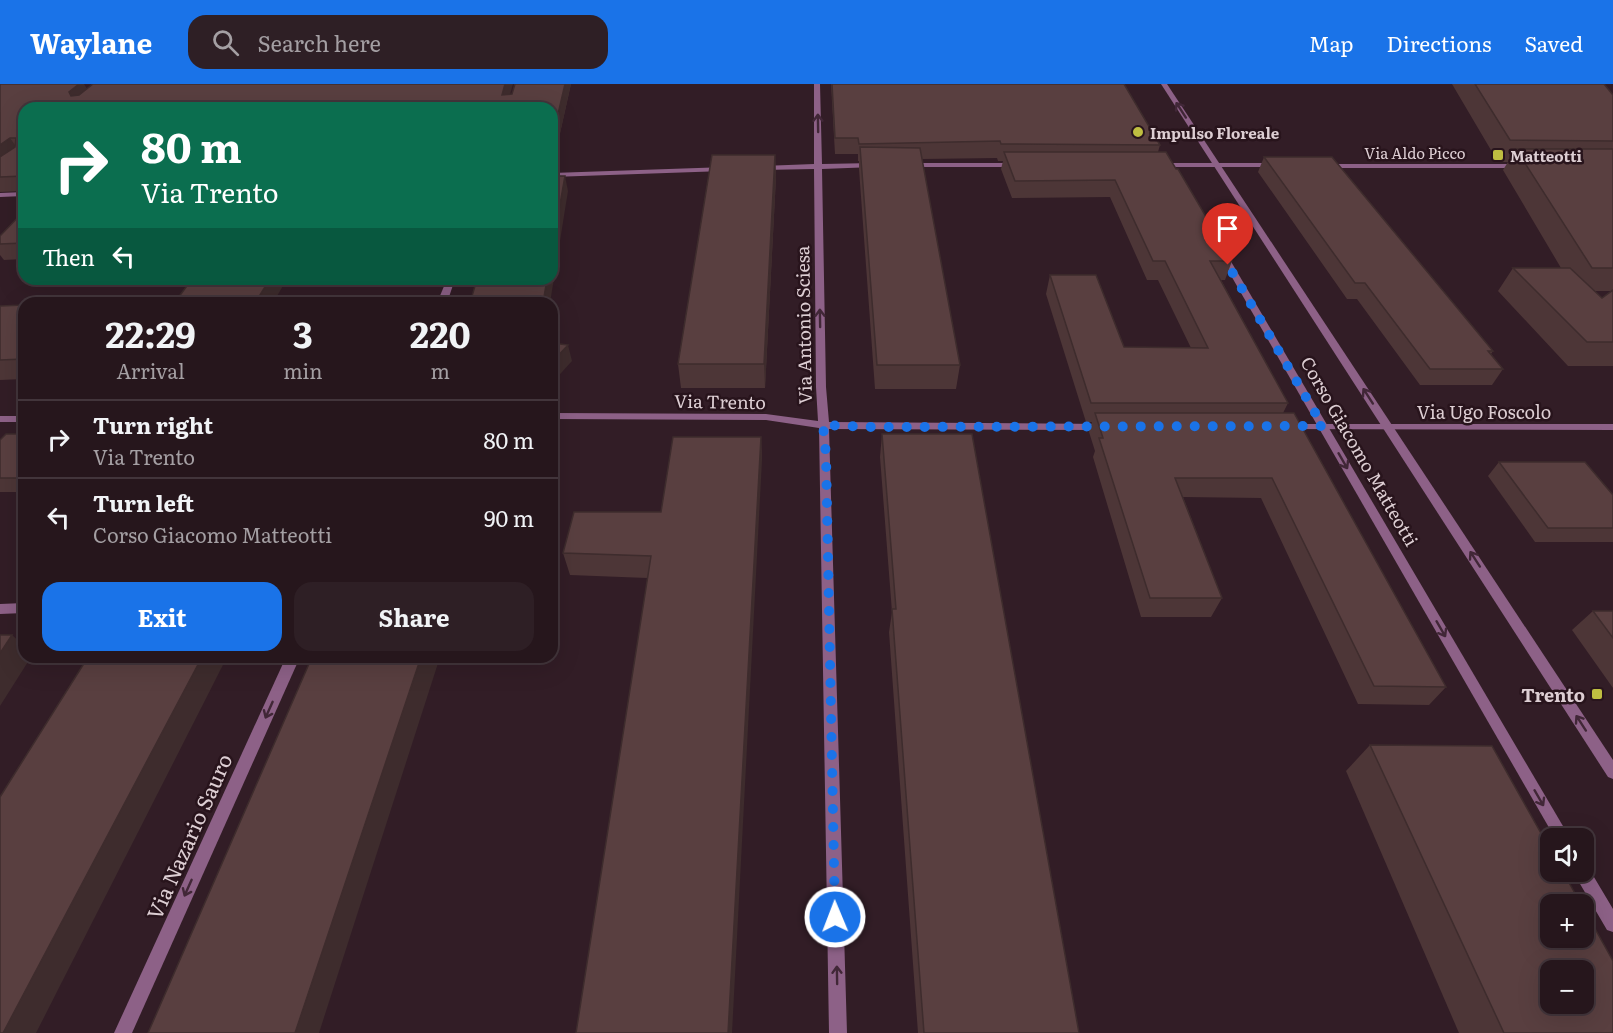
<!DOCTYPE html>
<html lang="en">
<head>
<meta charset="utf-8">
<style>
  :root { --surface:#26161c; --page:#2e1f25; --text:#f1f3f6; --muted:#a49fa3; --line:#42353b; --accent:#1a73e8 }
  body { margin:0; font-family:Literata,serif; background:var(--page); color:var(--text); height:100vh; display:flex; flex-direction:column; font-size:22px; white-space:nowrap }
  * { box-sizing:border-box; margin:0 }
  p { font-size:20px; color:var(--muted) }
  .icon { flex:none; width:33px; height:33px; fill:none; stroke:currentColor; stroke-width:2; stroke-linecap:round; stroke-linejoin:round }
  .map { position:relative; flex:1; overflow:hidden }
  .panel { position:absolute; left:18px; top:213px; width:540px; height:366px; display:flex; flex-direction:column; background:var(--surface); border-radius:18px; box-shadow:0 6px 24px #0002,0 0 0 2px var(--line) }
  .panel>* { flex:none }
  .hud { position:absolute; left:18px; top:18px; width:540px; height:183px; border-radius:18px; box-shadow:0 6px 24px #0002,0 0 0 2px var(--line); background:#0b6e4f; color:#fff; overflow:hidden }
  .tools { position:absolute; left:1540px; top:744px; display:grid; gap:12px }
  .tools a { display:grid; place-items:center; width:54px; height:54px; border-radius:12px; background:var(--surface); box-shadow:0 6px 24px #0002,0 0 0 2px var(--line); font-size:30px }
  .pin { position:absolute; display:grid; place-items:center; width:51px; height:51px; color:#fff; margin:-62px -26px; border-radius:50% 50% 50% 0; rotate:-45deg; box-shadow:0 0 6px #0007 }
  .pin .icon { rotate:45deg }
  .me { position:absolute; width:66px; margin:-33px; rotate:359deg; stroke-linejoin:round; filter:drop-shadow(0 0 4px #0008) }
  .turn { display:flex; align-items:center; gap:21px; height:126px; padding:0 24px; font-size:27px }
  .turn .icon { width:78px; height:78px; stroke-width:2.5 }
  .turn b { display:block; font-size:42px; line-height:51px }
  .then { display:flex; align-items:center; height:57px; padding:0 24px; background:#0003; gap:12px; font-size:22px }
  .eta { display:flex; justify-content:space-evenly; align-items:center; height:102px; text-align:center }
  .eta b { font-size:36px; font-weight:700; line-height:42px }
  .button { display:flex; gap:12px; margin-top:auto; padding:12px 24px }
  .button a { flex:1; height:69px; border-radius:18px; background:var(--accent); color:#fff; font-size:24px; font-weight:700; line-height:69px; text-align:center }
  .button a+a { background:var(--page); color:var(--text) }
  ul { padding:0; list-style:none }
  li { display:flex; align-items:center; gap:18px; height:78px; padding:0 24px; border-top:2px solid var(--line) }
  li div { flex:1 }
  li b { display:block; font-size:22px }
  li em { font-style:normal }
  header { display:flex; align-items:center; gap:36px; box-sizing:border-box; height:84px; padding:0 30px; background:var(--accent); color:#fff }
  header strong { font-size:28px }
  nav { display:flex; gap:33px; margin-inline-start:auto; font-size:21px }
  .search { width:420px; height:54px; background:var(--page); display:flex; align-items:center; gap:15px; box-sizing:border-box; padding:0 21px; border-radius:18px; color:var(--muted); font-size:22px }
  .map>svg:first-child { display:block }
</style>
</head>
<body>
<header>
<strong>Waylane</strong>
<div class="search"><svg class="icon" aria-label="search" viewBox="0 0 24 24"><circle cx="10" cy="10" r="6"/><path d="M15 15l6 6"/></svg>Search here</div>
<nav><a>Map</a><a>Directions</a><a>Saved</a></nav>
</header>
<div class="map">
<svg width="1613" height="949" viewBox="0 0 1613 949">
  <rect width="100%" height="100%" fill="#321d26"/>
  <g fill="none" stroke-linecap="round" stroke-linejoin="round">
    <g fill="#8d6187" fill-rule="evenodd">
      <polygon points="814,0 820,0 822,80 874,79 878,81 874,83 822,85 826,303 829,338 1105,340 1110,343 1105,346 829,345 847,949 829,949 819,344 766,336 552,335 552,329 766,330 818,337 816,303 814,85 759,86 755,84 759,82 814,80"/>
      <polygon points="906,79 1018,79 1022,81 1018,83 906,83"/>
      <polygon points="1155,79 1276,79 1280,81 1276,83 1155,83"/>
      <polygon points="1320,80 1522,80 1526,82 1522,84 1320,84"/>
      <polygon points="727,83 727,87 724,87 552,93 552,89"/>
      <polygon points="24,108 24,112 0,113 0,109"/>
      <polygon points="447,195 455,195 447,219 437,219"/>
      <rect x="0" y="332" width="24" height="6"/>
      <polygon points="1287,340 1613,340 1613,346 1283,345 1282,343"/>
      <polygon points="24,519 24,529 0,530 0,520"/>
      <polygon points="286,573 300,573 132,949 114,949"/>
    </g>
    <g fill="#8d6187" fill-rule="evenodd">
      <polygon points="1161,0 1167,0 1613,676 1613,695 1608,693"/>
      <polygon points="1222,166 1226,169 1570,754 1555,754 1218,169"/>
      <polygon points="1584,781 1588,783 1613,825 1613,848 1607,846 1576,793 1574,788 1584,788"/>
    </g>
  </g>
  <g fill="#4d3637" fill-rule="evenodd">
    <polygon points="0,0 87,5 510,11 512,10 515,0 571,0 552,85 552,24 24,24 24,107 0,108"/>
    <polygon points="831,0 1124,0 1160,61 1158,68 1232,177 1225,196 1221,196 1288,319 1283,329 1446,603 1429,621 1358,620 1261,414 1183,413 1222,514 1211,533 1141,533 1093,373 1095,367 1089,348 1092,338 1086,338 1046,210 1050,191 1124,263 1191,264 1158,196 1147,196 1110,113 1012,114 1001,85 1003,77 998,77 997,74 922,75 960,281 956,305 875,305 859,85 859,77 858,77 858,70 835,70"/>
    <path d="M 1452,0 L 1604,0 L 1613,11 L 1613,282 L 1568,282 L 1498,207 L 1513,184 L 1561,184 L 1503,86 L 1508,78 L 1498,78 ZM 1594,207 L 1612,207 L 1602,214 Z"/>
    <polygon points="775,71 776,93 765,304 681,304 678,280"/>
    <polygon points="1264,73 1493,267 1491,270 1503,285 1492,301 1420,301 1357,215 1347,215 1258,88"/>
    <polygon points="24,127 24,175 4,176 0,171 0,152"/>
    <polygon points="192,195 273,219 181,219 178,214"/>
    <polygon points="24,221 24,295 0,296 0,222"/>
    <polygon points="24,350 24,408 0,408 0,356"/>
    <polygon points="882,350 1079,949 918,949 889,548 892,528 880,373"/>
    <polygon points="761,353 762,376 647,494 570,491 563,469 661,428"/>
    <polygon points="1499,378 1613,411 1613,458 1535,458 1488,392"/>
    <polygon points="1593,527 1613,527 1613,604 1572,546"/>
    <polygon points="1370,661 1613,949 1459,949 1346,687"/>
  </g>
  <g fill="#3e2c2d">
    <polygon points="79,0 84,0 91,11 71,12 69,8"/>
    <polygon points="505,0 513,0 507,21 502,11"/>
    <polygon points="565,0 571,0 552,85 552,56"/>
    <polygon points="10,54 20,68 0,84 0,61"/>
    <polygon points="775,71 776,93 765,304 764,280"/>
    <polygon points="565,92 568,107 550,219 543,219 547,195 552,195 552,166"/>
    <polygon points="270,195 287,195 273,219 255,219"/>
    <polygon points="568,261 572,277 552,299 552,278"/>
    <polygon points="761,353 762,376 732,949 728,949"/>
    <polygon points="12,551 24,562 24,573 31,573 0,622 0,569"/>
    <polygon points="202,573 227,573 36,949 3,949"/>
    <polygon points="421,573 440,573 319,949 295,949"/>
  </g>
  <g fill="#593f40" stroke="#3e2c2d" stroke-width="1.5" fill-rule="evenodd">
    <polygon points="0,0 79,0 69,8 71,12 79,11 93,0 505,0 502,11 512,10 515,0 565,0 552,56 552,24 519,24 520,20 414,24 24,24 24,92 0,93 0,73 15,63 16,54 10,54 0,61"/>
    <polygon points="832,0 1124,0 1160,61 1001,60 1000,57 859,60 858,54 835,54"/>
    <polygon points="1475,0 1604,0 1613,11 1613,57 1510,56"/>
    <polygon points="860,63 920,64 960,281 877,281"/>
    <polygon points="1516,65 1613,65 1613,184 1592,184"/>
    <polygon points="1004,68 1166,68 1176,85 1178,85 1232,177 1210,177 1288,319 1091,319 1050,191 1096,191 1124,263 1208,264 1165,177 1153,177 1115,96 1015,97"/>
    <polygon points="712,71 775,71 764,280 678,280"/>
    <polygon points="1264,73 1332,73 1493,267 1488,267 1503,285 1430,285 1365,199 1355,199"/>
    <polygon points="552,92 565,92 552,166"/>
    <polygon points="24,127 24,159 0,160 0,152"/>
    <polygon points="1513,184 1570,184 1602,214 1613,206 1613,258 1587,258"/>
    <polygon points="192,195 270,195 255,219 193,219 197,213 178,214"/>
    <polygon points="477,195 547,195 543,219 470,219"/>
    <polygon points="24,221 24,275 0,276 0,222"/>
    <polygon points="552,259 568,261 552,278"/>
    <polygon points="1095,329 1294,329 1446,603 1374,602 1272,394 1175,394 1222,514 1150,514 1099,354 1103,354"/>
    <polygon points="6,350 24,350 24,394 0,394 0,356"/>
    <polygon points="882,350 972,350 1079,949 924,949 892,525 896,525"/>
    <polygon points="673,353 761,353 728,949 576,949 651,472 563,469 574,428 661,428"/>
    <polygon points="1499,378 1585,378 1613,411 1613,444 1548,444"/>
    <polygon points="1593,527 1613,527 1613,554"/>
    <polygon points="0,551 12,551 0,569"/>
    <polygon points="88,573 202,573 3,949 0,949 0,713"/>
    <polygon points="312,573 421,573 295,949 148,949"/>
    <path d="M 1370,661 L 1492,662 L 1551,767 L 1551,788 L 1563,788 L 1581,820 L 1551,820 L 1551,854 L 1584,854 L 1584,825 L 1613,877 L 1613,949 L 1504,949 ZM 1551,886 L 1584,886 L 1584,920 L 1551,920 Z"/>
  </g>
  <defs><path id="oneway-shaft" d="M-6 0H5M1.5-3L5.5 0L1.5 3" fill="none" stroke-width="1.6" stroke-linecap="round" stroke-linejoin="round" transform="scale(1.5)"/></defs>
  <g stroke="#412737">
    <use href="#oneway-shaft" transform="translate(1181 26) rotate(-123)"/>
    <use href="#oneway-shaft" transform="translate(818 39) rotate(-91)"/>
    <use href="#oneway-shaft" transform="translate(820 234) rotate(-91)"/>
    <use href="#oneway-shaft" transform="translate(1368 312) rotate(-123)"/>
    <use href="#oneway-shaft" transform="translate(1343 377) rotate(60)"/>
    <use href="#oneway-shaft" transform="translate(1475 475) rotate(-123)"/>
    <use href="#oneway-shaft" transform="translate(1441 545) rotate(60)"/>
    <use href="#oneway-shaft" transform="translate(269 626) rotate(114)"/>
    <use href="#oneway-shaft" transform="translate(1581 639) rotate(-123)"/>
    <use href="#oneway-shaft" transform="translate(1539 714) rotate(60)"/>
    <use href="#oneway-shaft" transform="translate(188 804) rotate(114)"/>
    <use href="#oneway-shaft" transform="translate(837 891) rotate(-91)"/>
  </g>
  <g fill="none" stroke-linecap="round" stroke-linejoin="round">
    <polyline stroke="#1a73e8" stroke-width="10" stroke-dasharray="0 18" points="835,833 826,371 823,341 873,343 1323,342 1228,181"/>
  </g>
  <g fill="#bfbe41" stroke="#28141c" stroke-width="2">
    <circle cx="1138" cy="48" r="6"/>
    <rect x="1492" y="65" width="12" height="12" rx="3"/>
    <rect x="1591" y="604" width="12" height="12" rx="3"/>
  </g>
  <g text-anchor="middle" dominant-baseline="central" stroke-width="5" stroke-linejoin="round" paint-order="stroke">
    <g font-size="15" font-weight="bold" fill="#ddced3" stroke="#28141c" text-anchor="start">
      <text x="1150" y="48">Impulso Floreale</text>
      <text x="1510" y="71">Matteotti</text>
    </g>
    <g font-size="15" fill="#ddced3" stroke="#28141c">
      <text x="1415" y="68">Via Aldo Picco</text>
    </g>
    <g font-size="18" fill="#ddced3" stroke="#28141c">
      <text transform="translate(803 241) rotate(-91)">Via Antonio Sciesa</text>
      <text transform="translate(720 317) rotate(1)">Via Trento</text>
      <text x="1484" y="327">Via Ugo Foscolo</text>
      <text transform="translate(1360 367) rotate(60)">Corso Giacomo Matteotti</text>
    </g>
    <g font-size="18" font-weight="bold" fill="#ddced3" stroke="#28141c" text-anchor="end">
      <text x="1585" y="610">Trento</text>
    </g>
    <g font-size="21" fill="#ddced3" stroke="#28141c">
      <text transform="translate(188 752) rotate(-66)">Via Nazario Sauro</text>
    </g>
  </g>
</svg>
<div class="tools">
<a><svg class="icon" aria-label="sound" viewBox="0 0 24 24"><path d="M4 9h4l5-4v14l-5-4H4zM17 9q2 3 0 6"/></svg></a>
<a>+</a>
<a>−</a>
</div>
<div class="pin" style="left:1228px;top:181px;background:#d93025"><svg class="icon" aria-label="arrive" viewBox="0 0 24 24"><path d="M6 21V4h12l-3 4 3 4H6"/></svg></div>
<svg class="me" style="left:835px;top:833px" viewBox="-20 -20 40 40"><circle r="17" fill="#1a73e8" stroke="#fff" stroke-width="3"/><path d="M0-11L8 9 0 5-8 9z" fill="#fff"/></svg>
<div class="hud">
<div class="turn"><svg class="icon" aria-label="right" viewBox="0 0 24 24"><path d="M7 20v-9h11M14 6l5 5-5 5"/></svg><div><b>80 m</b>Via Trento</div></div>
<div class="then">Then<svg class="icon" aria-label="left" viewBox="0 0 24 24"><path d="M17 20v-9H6M10 6l-5 5 5 5"/></svg></div>
</div>
<section class="panel">
<div class="eta">
<div><b>22:29</b><p>Arrival</p></div>
<div><b>3</b><p>min</p></div>
<div><b>220</b><p>m</p></div>
</div>
<ul>
<li><svg class="icon" aria-label="right" viewBox="0 0 24 24"><path d="M7 20v-9h11M14 6l5 5-5 5"/></svg><div><b>Turn right</b><p>Via Trento</p></div><em>80 m</em></li>
<li><svg class="icon" aria-label="left" viewBox="0 0 24 24"><path d="M17 20v-9H6M10 6l-5 5 5 5"/></svg><div><b>Turn left</b><p>Corso Giacomo Matteotti</p></div><em>90 m</em></li>
</ul>
<div class="button"><a>Exit</a><a>Share</a></div>
</section>
</div>
</body>
</html>
